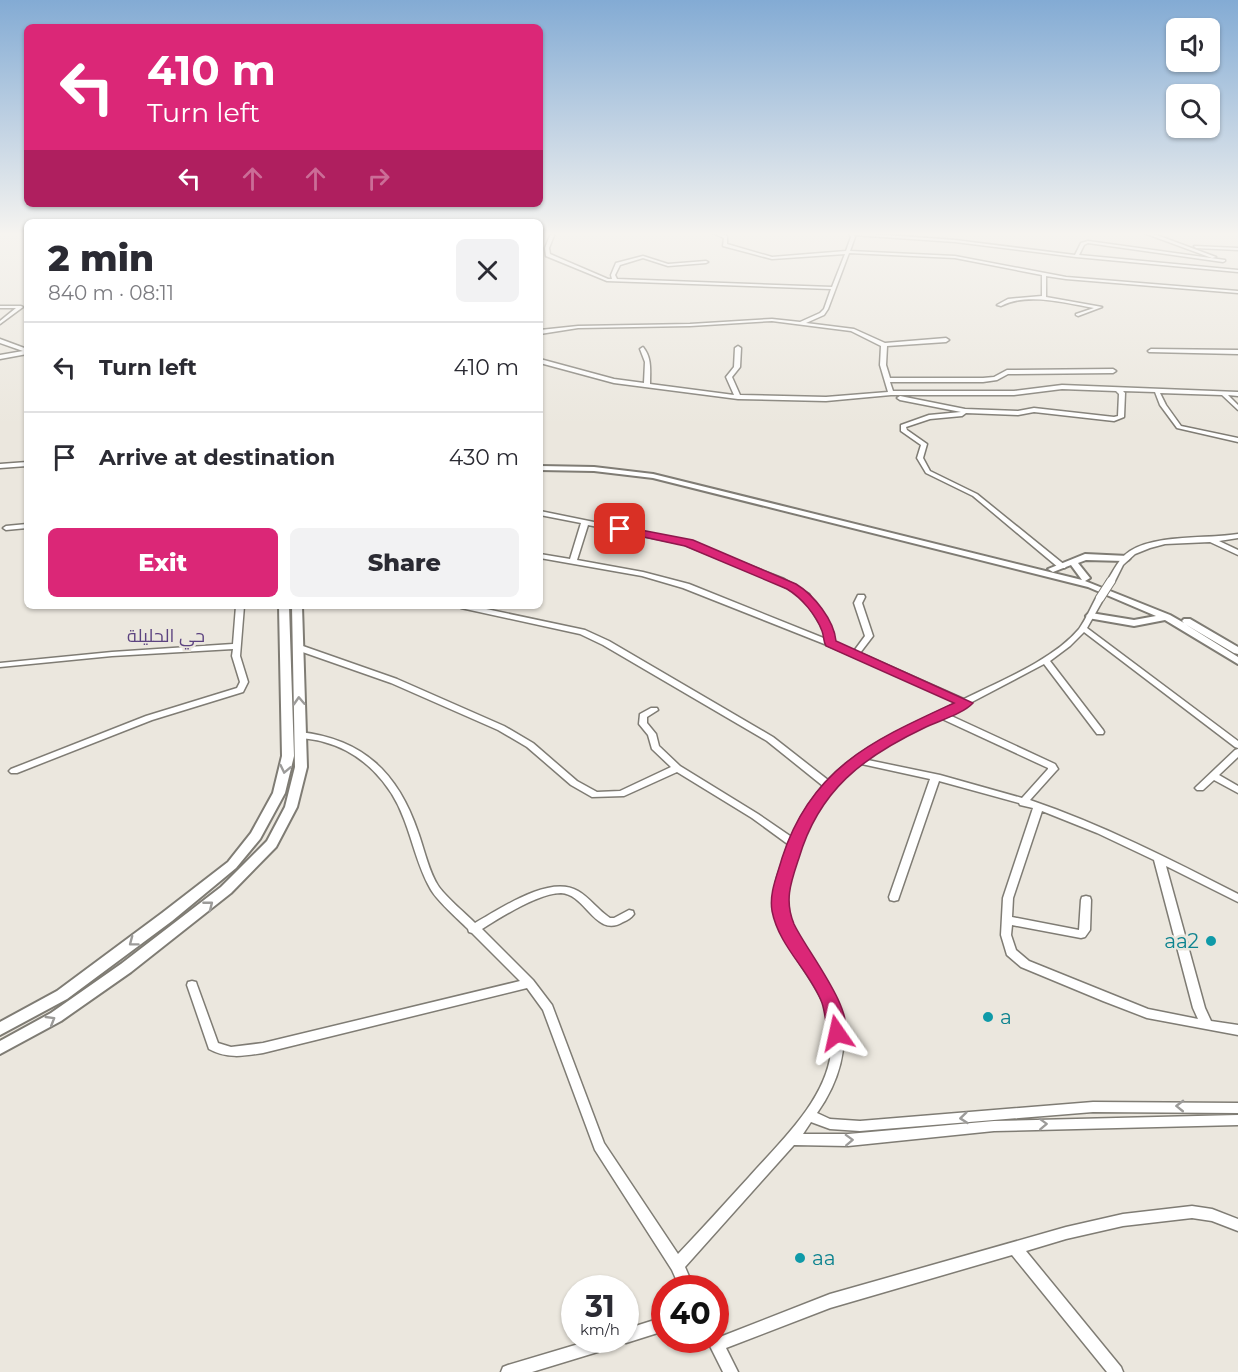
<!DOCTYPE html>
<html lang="en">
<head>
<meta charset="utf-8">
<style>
  :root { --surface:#fff; --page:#f2f2f3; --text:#2b2b33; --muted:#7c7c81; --line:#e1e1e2; --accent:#db2777 }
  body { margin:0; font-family:Montserrat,Cairo,sans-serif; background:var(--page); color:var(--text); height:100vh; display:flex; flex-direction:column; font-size:22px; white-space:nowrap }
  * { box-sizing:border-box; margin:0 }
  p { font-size:20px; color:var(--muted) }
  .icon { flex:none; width:33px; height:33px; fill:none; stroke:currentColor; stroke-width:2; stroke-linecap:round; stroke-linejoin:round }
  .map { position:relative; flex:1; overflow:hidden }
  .details { position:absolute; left:24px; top:219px; width:519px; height:390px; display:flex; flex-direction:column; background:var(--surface); border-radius:9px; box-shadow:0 2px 4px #0004 }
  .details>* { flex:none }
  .top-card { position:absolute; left:24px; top:24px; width:519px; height:183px; border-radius:9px; box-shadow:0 2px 4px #0004; background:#db2777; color:#fff; overflow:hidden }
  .tools { position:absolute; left:1166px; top:18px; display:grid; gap:12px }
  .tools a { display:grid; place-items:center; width:54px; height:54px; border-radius:9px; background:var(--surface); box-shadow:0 2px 4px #0004; font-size:30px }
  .speed { position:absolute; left:561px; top:1275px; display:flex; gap:12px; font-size:30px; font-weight:700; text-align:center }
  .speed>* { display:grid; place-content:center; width:78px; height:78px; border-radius:50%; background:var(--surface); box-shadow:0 2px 4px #0004; line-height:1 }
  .speed small { font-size:15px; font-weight:400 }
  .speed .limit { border:9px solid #d22; background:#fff; color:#111 }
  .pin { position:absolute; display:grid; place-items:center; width:51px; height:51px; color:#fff; margin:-26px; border-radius:12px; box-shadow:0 3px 9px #0006 }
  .me { position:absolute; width:66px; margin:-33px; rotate:349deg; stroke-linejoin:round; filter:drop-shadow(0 0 4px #0008) }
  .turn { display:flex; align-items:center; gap:21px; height:126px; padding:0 24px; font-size:27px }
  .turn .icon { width:78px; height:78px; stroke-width:2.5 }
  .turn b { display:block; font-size:42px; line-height:51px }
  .lanes { display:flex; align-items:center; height:57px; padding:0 24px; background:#0003; justify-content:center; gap:30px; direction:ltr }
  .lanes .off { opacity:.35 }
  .round { display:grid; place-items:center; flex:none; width:63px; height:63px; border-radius:9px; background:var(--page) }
  .headline { display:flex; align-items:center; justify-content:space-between; height:102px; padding:0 24px }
  h1 { font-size:36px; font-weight:800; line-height:45px }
  .action { display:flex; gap:12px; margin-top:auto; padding:12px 24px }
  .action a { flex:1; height:69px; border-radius:9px; background:var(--accent); color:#fff; font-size:24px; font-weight:800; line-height:69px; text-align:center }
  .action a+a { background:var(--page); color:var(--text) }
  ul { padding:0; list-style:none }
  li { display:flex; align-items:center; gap:18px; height:90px; padding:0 24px; border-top:2px solid var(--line) }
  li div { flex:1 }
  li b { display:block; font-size:22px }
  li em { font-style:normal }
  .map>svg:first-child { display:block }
</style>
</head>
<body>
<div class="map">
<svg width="1238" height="1372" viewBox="0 0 1238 1372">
  <rect width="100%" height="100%" fill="#ebe7de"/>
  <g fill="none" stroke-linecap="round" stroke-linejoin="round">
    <g stroke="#7f7c74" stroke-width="3">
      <g id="minor">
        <path d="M 551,233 L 555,233 L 549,248 L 550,254 L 608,279 L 612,279 L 611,275 L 616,263 L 643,256 L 668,264 L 706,261 L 708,262 L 706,263 L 668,266 L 643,258 L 620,265 L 615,275 L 617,279 L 832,287 L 845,254 L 772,259 L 723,246 L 724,238 L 713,233 L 720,233 L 727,236 L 727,244 L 772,257 L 846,251 L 851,237 L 849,233 L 858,233 L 955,240 L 1075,255 L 1081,243 L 1088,241 L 1225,260 L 1225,261 L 1223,262 L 1088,243 L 1084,245 L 1079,255 L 1238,270 L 1238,272 L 1076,257 L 955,242 L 854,235 L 855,237 L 850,251 L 955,256 L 1066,277 L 1238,291 L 1238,293 L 1066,279 L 1046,276 L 1046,297 L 1102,307 L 1078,316 L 1076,315 L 1076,314 L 1094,308 C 1066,303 1027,292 1001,306 L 997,305 L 1008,299 L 1042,296 L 1042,275 L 955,258 L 849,253 L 828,309 L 824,315 L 806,323 L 854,329 L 885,343 L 946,338 L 949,340 L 946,342 L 887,346 L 886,365 L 890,378 L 983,378 L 994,377 L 1007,370 L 1113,369 L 1116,371 L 1113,373 L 1008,374 L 997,380 L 983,382 L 890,382 L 893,391 L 1014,391 L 1062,385 L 1238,392 L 1238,396 L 1228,395 L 1238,405 L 1238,410 L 1222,395 L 1160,393 L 1166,405 L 1181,426 L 1238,438 L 1238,442 L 1177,428 L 1160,405 L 1155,392 L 1123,391 L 1125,393 L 1124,417 L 1114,421 L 1034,412 L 1018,415 L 966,413 L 962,416 L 930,419 L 906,427 L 907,430 L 927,444 L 923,458 L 930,471 L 977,494 L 1066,566 L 1065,568 L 1059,568 L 973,496 L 926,473 L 917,458 L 921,445 L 901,431 L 901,425 L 929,415 L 961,412 L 900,400 L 897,398 L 900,396 L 965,409 L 1018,411 L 1034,408 L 1114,417 L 1118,416 L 1119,394 L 1116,391 L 1062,389 L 1014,395 L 891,395 L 826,401 L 738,399 L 614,383 L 540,363 L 540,359 L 614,379 L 644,383 L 645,362 L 640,349 L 643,347 C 652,358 650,370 650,384 L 734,395 L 726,377 L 734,367 L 735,348 L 738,346 L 741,348 L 740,367 L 732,377 L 740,395 L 826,397 L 888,392 L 880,365 L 881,346 L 851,331 L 772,321 L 690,326 L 578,328 L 540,334 L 540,330 L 578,326 L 690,324 L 772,319 L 800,322 L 820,313 L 824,309 L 831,289 L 607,281 L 546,256 L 545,248 Z"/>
        <polygon points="1144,233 1151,233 1216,257 1212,258"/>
        <polygon points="1194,246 1238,248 1238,250 1196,248"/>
        <polygon points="0,306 21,306 23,307 0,324 0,321 16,308 0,308"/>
        <polygon points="0,339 27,349 27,354 0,359 0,355 23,351 0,343"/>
        <polygon points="1151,349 1238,350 1238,354 1149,352 1148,351"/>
        <polygon points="27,462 27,466 0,468 0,464"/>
        <path d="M 540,511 L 687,541 L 784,579 L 809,594 L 833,632 L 834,642 L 854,651 L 865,636 L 854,603 L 858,595 L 864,595 L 865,597 L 862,603 L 873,636 L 860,653 L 964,699 C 1000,681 1053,660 1079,629 C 1086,619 1091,607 1097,596 L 1103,596 L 1104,598 L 1087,628 L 1238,741 L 1238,748 L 1235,747 L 1084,632 L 1070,646 L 1050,661 L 1103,730 L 1104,732 L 1103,734 L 1097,734 L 1044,664 L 970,703 L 969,705 L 947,714 L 1055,764 L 1058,769 L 1056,771 L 1030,800 C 1103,825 1170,859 1238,894 L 1238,902 L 1166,866 L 1205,1008 L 1211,1021 L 1238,1025 L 1238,1035 L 1147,1018 L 1103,1001 L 1021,967 L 1007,955 L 1001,935 L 1003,898 L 1033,808 L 1020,805 L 1019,803 L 939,781 L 899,897 L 898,900 L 894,901 L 890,900 L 889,897 L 930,779 L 857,763 C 833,783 817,807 803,836 C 795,854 784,876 784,896 C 784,922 798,943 811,963 C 821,977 833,993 839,1010 C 851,1045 838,1084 817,1113 L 830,1119 L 860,1121 L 1093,1102 L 1238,1103 L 1238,1113 L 1093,1112 L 860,1131 L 830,1129 L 811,1122 L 803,1134 L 848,1134 L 994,1121 L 1238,1115 L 1238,1125 L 994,1131 L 848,1146 L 794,1145 L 685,1267 L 694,1288 L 680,1288 L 672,1270 L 595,1150 L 543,1010 L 527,988 L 263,1053 C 244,1056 227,1059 209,1049 L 187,985 L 188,982 L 192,981 L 196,982 L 197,985 L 218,1043 L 231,1047 L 263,1043 L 520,981 L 472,933 L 469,932 L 468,929 C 458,919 436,900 430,888 C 418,867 413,842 404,819 C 391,783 362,752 324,742 C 315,739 306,739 297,737 L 296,735 L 297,733 L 300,732 C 363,739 398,773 418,832 C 424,848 429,873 439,887 C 447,898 465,913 475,923 C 500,909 550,874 578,891 C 590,898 598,910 610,918 L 614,918 L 629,910 L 633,911 L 634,914 C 631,918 628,920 623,922 C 596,939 586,894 561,893 C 539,893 501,917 482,929 L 533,980 L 552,1005 L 604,1143 L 678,1254 C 702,1229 725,1203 749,1177 C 780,1142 825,1101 831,1053 C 840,987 775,958 774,897 C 774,880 783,861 789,845 L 752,818 L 677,772 L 624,796 L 592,797 L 571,785 L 527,747 L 498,730 L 391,683 L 294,649 L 293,647 L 297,645 L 300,645 L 397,679 L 504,726 L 533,743 L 577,781 L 597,792 L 620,791 L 671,767 L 652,749 L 648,735 L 639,724 L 640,714 L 651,708 L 657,708 L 658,710 L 647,717 L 647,723 L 656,734 L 659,746 L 680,766 L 758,814 L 793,838 L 807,810 L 823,786 L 767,741 L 603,645 L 580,634 L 461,608 L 457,606 L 472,606 L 585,630 L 609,641 L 773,737 L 828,780 C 864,743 912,725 958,702 L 827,645 L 683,588 L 642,576 L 540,558 L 540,554 L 570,559 L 581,523 L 540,515 ZM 588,525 L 683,544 L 778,583 L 803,597 L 825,632 L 826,639 L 689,584 L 643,572 L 577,560 ZM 940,718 L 1048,768 L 1048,769 L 1022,798 L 940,775 L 863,759 L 894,740 ZM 1042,811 L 1097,833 L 1154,860 L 1193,1008 L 1198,1019 L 1148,1009 L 1029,961 L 1016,950 L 1011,935 L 1012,925 L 1081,938 L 1085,937 L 1090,930 L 1091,900 L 1090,897 L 1086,896 L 1082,897 L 1081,900 L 1079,930 L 1012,917 L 1013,898 Z"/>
        <polygon points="27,524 27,528 6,530 3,528 6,526"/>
        <path d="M 1238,534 L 1238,538 L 1219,541 L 1238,550 L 1238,555 L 1210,542 L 1165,544 L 1150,548 L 1135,554 L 1123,565 L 1114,583 L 1111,583 L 1107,581 C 1114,570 1119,558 1130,551 C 1157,534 1207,539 1238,534 Z"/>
        <polygon points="236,606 244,606 240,656 248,682 243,692 152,720 17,773 11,773 9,771 11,769 146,716 237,688 240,682 232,656 233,649 112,656 0,667 0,663 112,652 233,644"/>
        <polygon points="1238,749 1238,757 1219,775 1238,786 1238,793 1214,780 1203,790 1197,790 1195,788 1197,786 1235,750"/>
        <polygon points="1192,1206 1212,1209 1238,1219 1238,1231 1212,1221 1192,1218 1123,1226 1066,1239 1026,1251 1121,1367 1123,1372 1107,1372 1012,1255 830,1308 726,1348 738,1372 723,1372 707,1340 716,1340 716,1334 720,1337 830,1294 1066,1227 1123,1214"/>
        <polygon points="664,1317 664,1331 626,1343 621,1341 619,1345 614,1347 532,1372 501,1372 503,1367 508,1365 592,1340 626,1340 626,1329"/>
      </g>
    </g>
    <g stroke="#7f7c74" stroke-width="4">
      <g id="major">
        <polygon points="540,466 594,467 653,474 1082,580 1071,565 1053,572 1048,569 1085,554 1128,556 1130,558 1128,560 1125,561 1086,560 1078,563 1090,578 1085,581 1170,615 1184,623 1182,621 1184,619 1190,619 1238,647 1238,654 1234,653 1185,624 1238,657 1238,664 1165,620 1134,626 1088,618 1086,616 1088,614 1091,613 1134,620 1156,616 1088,587 653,478 594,471 540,470"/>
        <polygon points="279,606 289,606 294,756 285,793 260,839 236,868 172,921 67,999 0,1035 0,1022 57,991 162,913 228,862 251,833 273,793 282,756"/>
        <polygon points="292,606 302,606 307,767 297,807 276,847 231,893 131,972 61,1021 0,1054 0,1041 51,1013 121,964 221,887 267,841 285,807 295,767"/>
      </g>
    </g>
    <use href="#minor" fill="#fff" fill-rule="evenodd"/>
    <use href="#major" fill="#fff" fill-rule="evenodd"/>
    <g stroke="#7f7c74" stroke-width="10" stroke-linecap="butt">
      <polyline id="minor-bridge" points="1100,598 1111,581"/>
    </g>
    <use href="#minor-bridge" stroke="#fff" stroke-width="8"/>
  </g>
  <defs><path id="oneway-chevron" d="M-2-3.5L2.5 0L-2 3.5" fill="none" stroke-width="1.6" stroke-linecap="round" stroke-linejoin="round" transform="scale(1.5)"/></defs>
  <g stroke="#9c9b99">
    <use href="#oneway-chevron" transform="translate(299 701) rotate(-93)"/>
    <use href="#oneway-chevron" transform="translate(285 769) rotate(102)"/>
    <use href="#oneway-chevron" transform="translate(209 905) rotate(-38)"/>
    <use href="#oneway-chevron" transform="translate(133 942) rotate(143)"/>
    <use href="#oneway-chevron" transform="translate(51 1020) rotate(-31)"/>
    <use href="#oneway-chevron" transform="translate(1180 1106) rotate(-179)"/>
    <use href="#oneway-chevron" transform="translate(964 1118) rotate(174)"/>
    <use href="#oneway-chevron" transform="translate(1043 1124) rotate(-2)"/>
    <use href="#oneway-chevron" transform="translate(849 1140) rotate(-2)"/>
  </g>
  <linearGradient id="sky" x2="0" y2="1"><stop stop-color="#83abd4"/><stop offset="0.55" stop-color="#f6f4f0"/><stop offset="1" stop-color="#f6f4f0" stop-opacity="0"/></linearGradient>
  <rect width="1238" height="425" fill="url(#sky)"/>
  <path fill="#db2777" stroke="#8e194d" stroke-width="1.5" d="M 620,526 L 693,540 L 796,584 C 814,595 834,620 836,641 L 973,703 C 963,714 938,721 924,728 C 863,757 819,790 799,858 C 791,882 784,900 794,924 C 806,950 857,1012 844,1038 L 837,1041 L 831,1038 C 825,1027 826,1015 822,1003 C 810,971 779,947 772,911 C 769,893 777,876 782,858 C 811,767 874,740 954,703 L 826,646 C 823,641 824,636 822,631 C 816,615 802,598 787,589 L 685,546 L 616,531 L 614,529 Z"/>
  <g fill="#0f9aa8" stroke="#ebe7de" stroke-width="2">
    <circle cx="1211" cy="941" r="6"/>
    <circle cx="988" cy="1017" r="6"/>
    <circle cx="800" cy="1258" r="6"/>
  </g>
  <g text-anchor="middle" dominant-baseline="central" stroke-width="5" stroke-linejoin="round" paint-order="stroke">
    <g font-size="18" fill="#5c4380" stroke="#ebe7de">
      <text x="166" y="636">حي الحليلة</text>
    </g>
    <g font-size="20" fill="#0d838f" stroke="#ebe7de" text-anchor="start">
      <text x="1199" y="941" text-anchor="end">aa2</text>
      <text x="1000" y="1017">a</text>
      <text x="812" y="1258">aa</text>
    </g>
  </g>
</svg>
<div class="tools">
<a><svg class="icon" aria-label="sound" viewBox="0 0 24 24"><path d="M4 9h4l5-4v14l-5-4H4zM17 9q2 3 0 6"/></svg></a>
<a><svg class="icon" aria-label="search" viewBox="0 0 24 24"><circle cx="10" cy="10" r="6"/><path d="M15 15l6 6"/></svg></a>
</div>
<div class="speed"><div>31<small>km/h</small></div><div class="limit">40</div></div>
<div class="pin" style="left:620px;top:529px;background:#d93025"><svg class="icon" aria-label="arrive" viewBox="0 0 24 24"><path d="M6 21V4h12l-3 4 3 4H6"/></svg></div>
<svg class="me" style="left:837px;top:1033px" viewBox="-20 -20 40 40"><path d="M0-17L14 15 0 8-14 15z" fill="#db2777" stroke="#fff" stroke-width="4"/></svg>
<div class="top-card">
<div class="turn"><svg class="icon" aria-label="left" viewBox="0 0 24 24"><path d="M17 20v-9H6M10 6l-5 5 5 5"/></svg><div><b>410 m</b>Turn left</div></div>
<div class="lanes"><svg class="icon" aria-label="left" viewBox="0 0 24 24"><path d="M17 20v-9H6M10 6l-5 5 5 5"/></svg><svg class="icon off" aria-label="ahead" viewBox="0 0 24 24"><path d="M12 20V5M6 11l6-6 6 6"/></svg><svg class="icon off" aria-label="ahead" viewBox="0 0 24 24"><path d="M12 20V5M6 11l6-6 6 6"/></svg><svg class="icon off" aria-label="right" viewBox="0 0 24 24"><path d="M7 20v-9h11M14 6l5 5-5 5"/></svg></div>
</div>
<section class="details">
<div class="headline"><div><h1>2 min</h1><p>840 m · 08:11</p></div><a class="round"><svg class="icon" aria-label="close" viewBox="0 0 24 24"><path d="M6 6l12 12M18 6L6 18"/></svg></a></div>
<ul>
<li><svg class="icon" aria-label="left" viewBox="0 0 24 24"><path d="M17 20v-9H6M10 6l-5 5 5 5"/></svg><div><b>Turn left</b></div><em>410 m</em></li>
<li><svg class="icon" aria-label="arrive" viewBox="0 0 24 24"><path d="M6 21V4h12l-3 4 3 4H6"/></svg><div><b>Arrive at destination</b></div><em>430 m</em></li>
</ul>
<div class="action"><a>Exit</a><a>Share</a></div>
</section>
</div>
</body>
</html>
